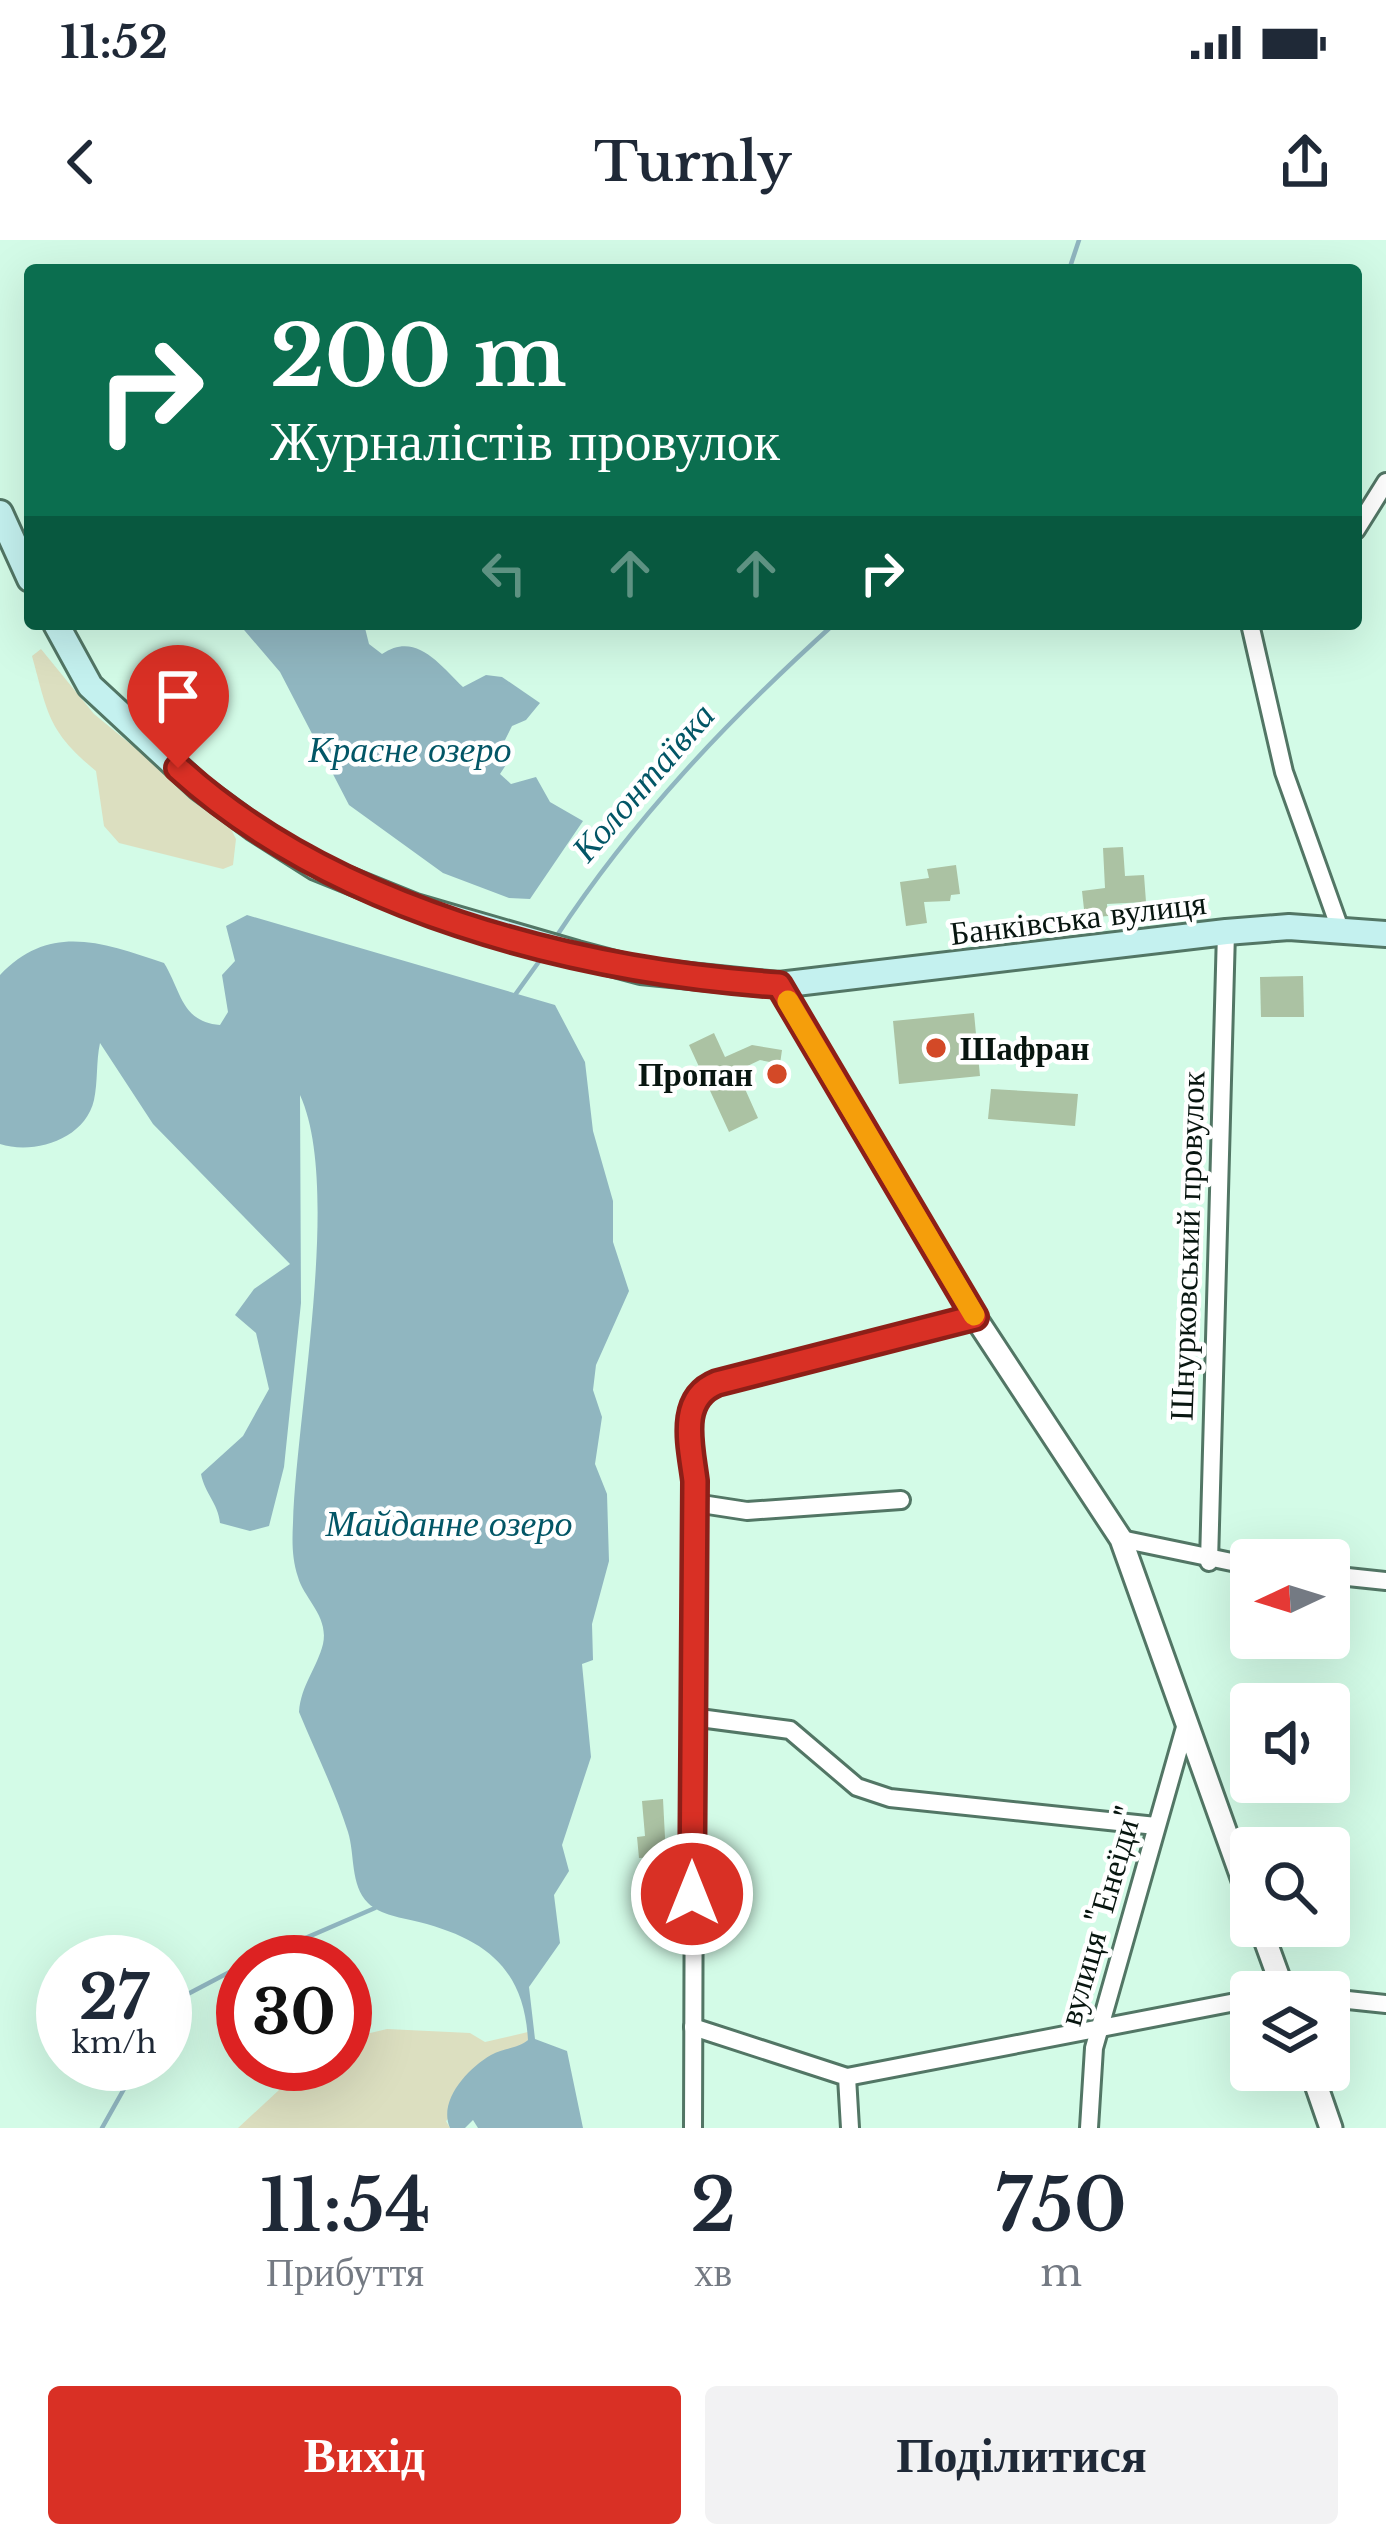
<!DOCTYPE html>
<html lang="uk">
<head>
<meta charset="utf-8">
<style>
  :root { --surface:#fff; --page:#f2f2f3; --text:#1f2937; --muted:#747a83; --accent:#d93025 }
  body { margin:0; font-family:"Libre Baskerville",serif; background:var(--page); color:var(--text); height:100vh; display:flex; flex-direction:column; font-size:45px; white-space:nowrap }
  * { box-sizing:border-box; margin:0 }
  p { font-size:39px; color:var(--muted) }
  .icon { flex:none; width:66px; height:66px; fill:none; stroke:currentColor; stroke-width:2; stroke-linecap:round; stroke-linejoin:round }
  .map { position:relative; height:1888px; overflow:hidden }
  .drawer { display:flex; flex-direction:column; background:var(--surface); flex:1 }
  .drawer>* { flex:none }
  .hud { position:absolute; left:24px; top:24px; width:1338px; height:366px; border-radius:12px; box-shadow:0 12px 48px #0002; background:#0b6e4f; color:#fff; overflow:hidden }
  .needle { width:78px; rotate:266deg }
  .buttons { position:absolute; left:1230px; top:1299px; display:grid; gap:24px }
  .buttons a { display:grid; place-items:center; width:120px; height:120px; border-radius:12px; background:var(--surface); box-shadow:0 12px 48px #0002; font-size:60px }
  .speed { position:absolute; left:36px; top:1695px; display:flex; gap:24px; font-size:60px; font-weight:700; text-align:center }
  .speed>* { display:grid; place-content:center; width:156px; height:156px; border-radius:50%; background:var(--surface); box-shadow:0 12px 48px #0002; line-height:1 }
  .speed small { font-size:30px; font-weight:400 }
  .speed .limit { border:18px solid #d22; background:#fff; color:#111 }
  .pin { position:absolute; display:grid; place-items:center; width:102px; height:102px; color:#fff; margin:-123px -51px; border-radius:50% 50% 50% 0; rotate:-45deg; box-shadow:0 0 12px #0007 }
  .pin .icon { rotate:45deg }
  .me { position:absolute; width:132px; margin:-66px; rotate:0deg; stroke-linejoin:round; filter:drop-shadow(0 0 9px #0008) }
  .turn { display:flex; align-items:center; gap:42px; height:252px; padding:0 48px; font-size:54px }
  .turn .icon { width:156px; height:156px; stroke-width:2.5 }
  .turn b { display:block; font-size:84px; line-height:102px }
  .lanes { display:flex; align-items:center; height:114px; padding:0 48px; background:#0003; justify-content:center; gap:60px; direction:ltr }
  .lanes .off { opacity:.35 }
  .eta { display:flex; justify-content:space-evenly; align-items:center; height:204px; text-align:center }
  .eta b { font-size:72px; font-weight:600; line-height:84px }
  .primary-button { display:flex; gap:24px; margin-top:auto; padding:24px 48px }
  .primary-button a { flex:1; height:138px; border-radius:12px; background:var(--accent); color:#fff; font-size:48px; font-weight:600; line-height:138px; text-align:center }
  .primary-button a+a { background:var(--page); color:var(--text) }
  .status { display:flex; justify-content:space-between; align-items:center; height:84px; padding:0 60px; background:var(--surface); direction:ltr }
  .status svg { height:33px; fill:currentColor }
  header { display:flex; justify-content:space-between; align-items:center; height:156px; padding:0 48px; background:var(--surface); font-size:54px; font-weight:600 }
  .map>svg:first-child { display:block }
</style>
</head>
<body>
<div class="status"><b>11:52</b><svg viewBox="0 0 49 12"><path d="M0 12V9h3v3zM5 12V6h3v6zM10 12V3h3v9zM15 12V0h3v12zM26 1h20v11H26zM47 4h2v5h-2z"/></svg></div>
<header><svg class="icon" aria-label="back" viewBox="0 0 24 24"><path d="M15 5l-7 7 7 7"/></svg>Turnly<svg class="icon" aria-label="share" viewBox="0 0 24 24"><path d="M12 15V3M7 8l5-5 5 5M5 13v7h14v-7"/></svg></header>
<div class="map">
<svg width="1386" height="1888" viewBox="0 0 1386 1888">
  <rect width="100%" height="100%" fill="#d3fbe7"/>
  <g fill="#dcdfc0">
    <path d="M 41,409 L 94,474 L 229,585 L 236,599 L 233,625 L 223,629 L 119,603 L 104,586 L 96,531 C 48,491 48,474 32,416 Z"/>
    <polygon points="387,1789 470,1793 485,1802 528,1792 528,1800 446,1881 450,1888 238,1888 307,1824 345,1824 345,1799"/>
  </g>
  <g fill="#90b6c0">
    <path d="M 239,384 L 364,384 L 369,404 L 382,414 C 416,391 439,424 463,447 L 486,435 L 502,437 L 540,463 L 526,480 L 512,486 L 504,502 L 513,514 L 500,534 L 511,544 L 536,537 L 550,562 L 583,581 L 530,659 L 509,658 L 443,633 L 349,565 L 280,432 Z"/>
    <path d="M 247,675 L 555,765 L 585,822 L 593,891 L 613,961 L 613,1002 L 629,1051 L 596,1125 L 593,1150 L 602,1177 L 595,1224 L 607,1254 L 609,1321 L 592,1384 L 593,1420 L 582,1424 L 591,1517 L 562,1605 L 569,1631 L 554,1655 L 560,1703 L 529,1747 L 535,1799 L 567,1811 L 583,1888 L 478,1888 L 473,1880 L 465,1888 L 450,1888 C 438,1861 467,1829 491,1815 C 503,1808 517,1809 528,1800 C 524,1729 486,1699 419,1682 C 403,1678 380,1675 368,1663 C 350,1645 355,1614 348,1592 C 335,1551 315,1511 299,1472 C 301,1445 317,1428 323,1404 C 329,1376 304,1359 298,1337 C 292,1319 292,1302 293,1283 C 296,1175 342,947 300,855 L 301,1063 L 284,1227 L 269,1286 L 250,1291 L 220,1283 C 218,1263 205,1254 201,1234 L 243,1196 L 269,1149 L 256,1093 L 235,1075 L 254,1049 L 290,1024 L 153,884 L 100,803 C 96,821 98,842 94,860 C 85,900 33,915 0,904 L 0,735 C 50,682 104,703 164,723 C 181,750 181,782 220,785 L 228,772 L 222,735 L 235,721 L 226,686 Z"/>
  </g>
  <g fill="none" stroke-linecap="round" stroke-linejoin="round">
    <g stroke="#90b6c0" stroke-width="4.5">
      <polyline points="1069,30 1079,0"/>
      <path d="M 556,697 C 634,578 729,479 834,384"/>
      <polyline points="515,755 543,716"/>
      <polyline points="250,1722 375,1668"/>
      <polyline points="165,1780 184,1756 243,1725"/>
      <polyline points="102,1888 138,1824"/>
    </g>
  </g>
  <g fill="#abc2a3">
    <polygon points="1123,607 1125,636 1144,635 1146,662 1107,664 1108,676 1085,678 1082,651 1105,648 1103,608"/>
    <polygon points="956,625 960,654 951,655 950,661 924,662 927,683 906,686 900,642 929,638 927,629"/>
    <polygon points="1303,736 1304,777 1261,777 1260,737"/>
    <polygon points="974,773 980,836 899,844 893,781"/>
    <polygon points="714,793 725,817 752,805 782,810 780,824 760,820 737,831 758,878 729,892 689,805"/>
    <polygon points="991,849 1078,854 1075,886 988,879"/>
    <polygon points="663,1559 666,1617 639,1618 637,1597 645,1596 642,1561"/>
  </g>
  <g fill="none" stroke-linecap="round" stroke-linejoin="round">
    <g stroke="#527665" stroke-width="22">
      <g id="minor">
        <polyline points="1356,290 1386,242"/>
        <polyline points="1250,384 1284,532 1340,689"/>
        <polyline points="695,1263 747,1271 901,1260"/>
        <polyline points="1121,1299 1251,1326"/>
        <polyline points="1209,1322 1226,692"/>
        <polyline points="1329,1335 1386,1341"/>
        <polyline points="692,1477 790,1490 857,1547 890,1558 1156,1586"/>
        <polyline points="1329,1758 1386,1764"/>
        <polyline points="693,1787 847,1837 850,1888"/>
        <polyline points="847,1837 1251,1759"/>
        <path d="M 693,1888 L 695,1241 C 692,1207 677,1159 717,1143 L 975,1077"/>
        <polyline points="1089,1888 1094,1808 1186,1484"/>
      </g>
    </g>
    <g stroke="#527665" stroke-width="27">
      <g id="tertiary">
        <polyline points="779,745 975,1077 1121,1299 1251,1663"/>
        <polyline points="1260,1686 1284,1752"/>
        <polyline points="1311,1830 1331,1888"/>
      </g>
    </g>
    <g stroke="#527665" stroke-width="30">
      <g id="secondary">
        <polyline points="0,273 30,339"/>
        <polyline points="56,384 90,446 200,548 253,587 316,627 415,667 577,714 641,731 779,745 1226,692 1289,687 1386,694"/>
      </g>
    </g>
    <use href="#minor" stroke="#fff" stroke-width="16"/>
    <use href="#tertiary" stroke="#fff" stroke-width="21"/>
    <use href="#secondary" stroke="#c4f1ef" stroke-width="24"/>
  </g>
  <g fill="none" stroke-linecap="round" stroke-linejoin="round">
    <g stroke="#8d1f18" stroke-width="30">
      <path id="route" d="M 178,528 C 333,669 574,731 779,745 L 975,1077 L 717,1143 C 677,1159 691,1207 695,1241 L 692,1654"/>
    </g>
    <use href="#route" stroke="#d93025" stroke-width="21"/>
    <polyline stroke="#f59e0b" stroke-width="21" points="788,761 974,1075"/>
  </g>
  <g fill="#d34927" stroke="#fff" stroke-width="4.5">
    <circle cx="936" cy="808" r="12"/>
    <circle cx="777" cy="834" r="12"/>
  </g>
  <g text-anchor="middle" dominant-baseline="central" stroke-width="9" stroke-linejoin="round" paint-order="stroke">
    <g font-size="33" fill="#081610" stroke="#fff">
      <text transform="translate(1078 678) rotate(-7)">Банківська вулиця</text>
      <text transform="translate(1187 1006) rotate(-88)">Шнурковський провулок</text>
      <text transform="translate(1100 1676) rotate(-74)">вулиця "Енеїди"</text>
    </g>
    <g font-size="33" font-weight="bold" fill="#081610" stroke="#fff" text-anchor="start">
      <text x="960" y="808">Шафран</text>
      <text x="753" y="834" text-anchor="end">Пропан</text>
    </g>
    <g font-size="36" font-style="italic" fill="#025666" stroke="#fff">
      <text x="410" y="509">Красне озеро</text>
      <text transform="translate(643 542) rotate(-49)">Колонтаївка</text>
      <text x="449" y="1283">Майданне озеро</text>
    </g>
  </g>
</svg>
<div class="buttons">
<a><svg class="needle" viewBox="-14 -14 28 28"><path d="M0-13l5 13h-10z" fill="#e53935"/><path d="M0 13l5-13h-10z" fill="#747a83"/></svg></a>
<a><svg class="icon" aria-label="sound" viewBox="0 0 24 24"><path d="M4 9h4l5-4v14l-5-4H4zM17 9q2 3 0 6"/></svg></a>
<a><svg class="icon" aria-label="search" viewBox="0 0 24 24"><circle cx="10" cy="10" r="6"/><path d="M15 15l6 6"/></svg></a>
<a><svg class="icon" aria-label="layers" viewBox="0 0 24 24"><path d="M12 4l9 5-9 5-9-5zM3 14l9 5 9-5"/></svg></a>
</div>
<div class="speed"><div>27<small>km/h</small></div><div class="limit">30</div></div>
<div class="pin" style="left:178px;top:528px;background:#d93025"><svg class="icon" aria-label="arrive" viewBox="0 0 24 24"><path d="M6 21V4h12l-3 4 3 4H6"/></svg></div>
<svg class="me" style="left:692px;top:1654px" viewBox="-20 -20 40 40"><circle r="17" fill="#d93025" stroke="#fff" stroke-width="3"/><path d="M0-11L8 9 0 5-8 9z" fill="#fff"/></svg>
<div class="hud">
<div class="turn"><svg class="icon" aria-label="right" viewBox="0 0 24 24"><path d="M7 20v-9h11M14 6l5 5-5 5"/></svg><div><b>200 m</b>Журналістів провулок</div></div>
<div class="lanes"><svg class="icon off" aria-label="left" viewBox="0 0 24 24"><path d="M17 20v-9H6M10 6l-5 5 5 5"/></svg><svg class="icon off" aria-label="ahead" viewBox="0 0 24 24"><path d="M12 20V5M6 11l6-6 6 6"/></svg><svg class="icon off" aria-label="ahead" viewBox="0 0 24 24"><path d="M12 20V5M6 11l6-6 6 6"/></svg><svg class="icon" aria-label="right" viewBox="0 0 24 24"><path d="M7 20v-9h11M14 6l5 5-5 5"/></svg></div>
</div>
</div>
<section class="drawer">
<div class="eta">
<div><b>11:54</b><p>Прибуття</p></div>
<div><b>2</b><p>хв</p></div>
<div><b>750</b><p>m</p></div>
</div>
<div class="primary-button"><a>Вихід</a><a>Поділитися</a></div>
</section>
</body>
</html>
